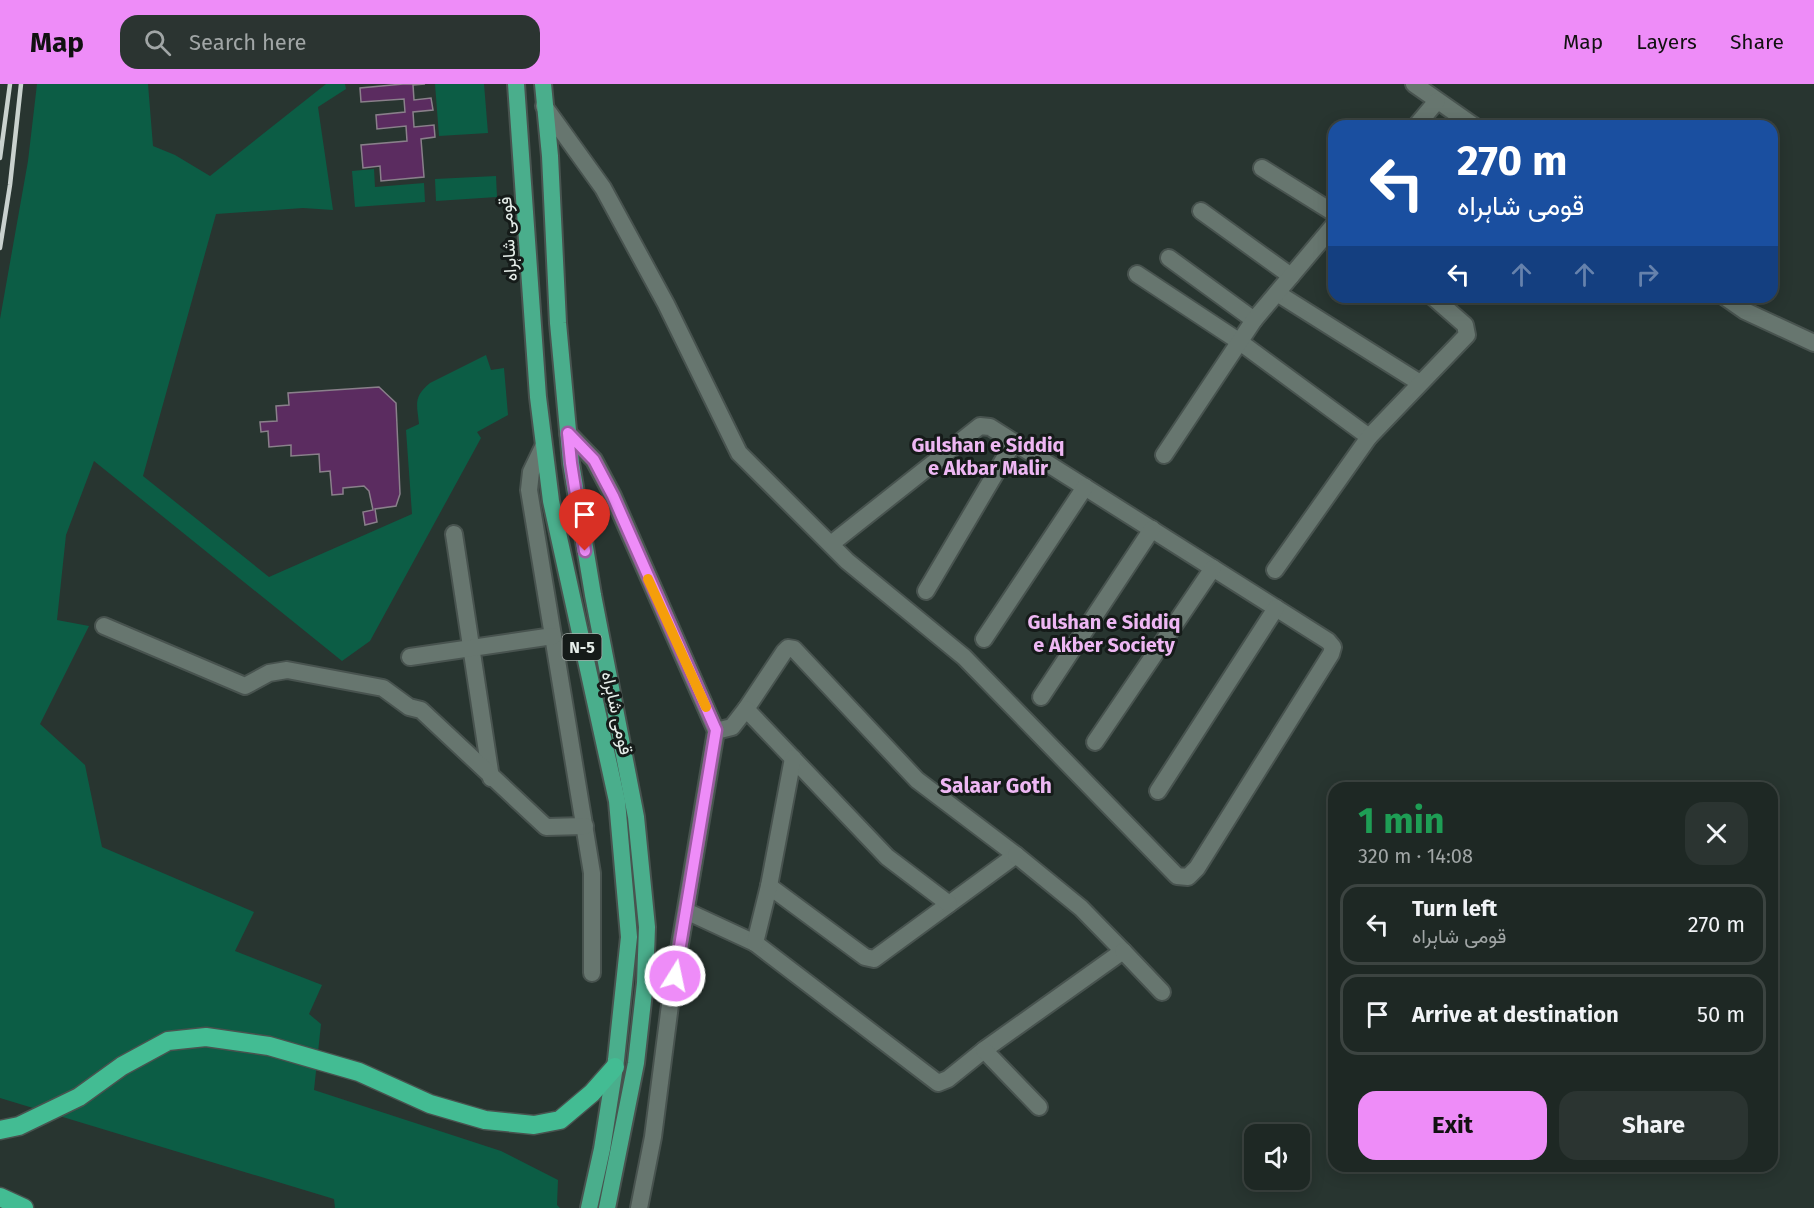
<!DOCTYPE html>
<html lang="en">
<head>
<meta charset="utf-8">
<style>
  :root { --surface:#1e2824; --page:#2b3431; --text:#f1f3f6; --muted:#a1a6a6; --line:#3c4441; --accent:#ee8cf8 }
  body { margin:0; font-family:"Fira Sans",Vazirmatn,sans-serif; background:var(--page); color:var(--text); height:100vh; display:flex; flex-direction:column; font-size:22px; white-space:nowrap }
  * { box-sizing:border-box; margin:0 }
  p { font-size:20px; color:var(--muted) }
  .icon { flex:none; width:33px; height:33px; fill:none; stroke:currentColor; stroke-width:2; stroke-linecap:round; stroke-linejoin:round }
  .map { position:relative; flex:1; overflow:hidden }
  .drawer { position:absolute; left:1328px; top:698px; width:450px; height:390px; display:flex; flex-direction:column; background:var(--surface); border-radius:18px; box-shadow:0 3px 15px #0003,0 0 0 2px var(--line) }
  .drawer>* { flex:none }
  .top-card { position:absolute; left:1328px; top:36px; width:450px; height:183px; border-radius:18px; box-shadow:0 3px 15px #0003,0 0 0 2px var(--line); background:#1a4fa0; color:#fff; overflow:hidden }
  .fabs { position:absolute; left:1244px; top:1040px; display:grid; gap:12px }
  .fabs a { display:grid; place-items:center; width:66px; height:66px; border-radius:12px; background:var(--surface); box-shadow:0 3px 15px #0003,0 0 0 2px var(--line); font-size:30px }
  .pin { position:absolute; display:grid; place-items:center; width:51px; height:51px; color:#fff; margin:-62px -26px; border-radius:50% 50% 50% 0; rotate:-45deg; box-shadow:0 0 6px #0007 }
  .pin .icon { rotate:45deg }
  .me { position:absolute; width:66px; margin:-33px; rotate:10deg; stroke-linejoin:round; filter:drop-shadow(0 0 4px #0008) }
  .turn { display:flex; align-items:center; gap:21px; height:126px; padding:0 30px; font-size:27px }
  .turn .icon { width:78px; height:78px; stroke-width:2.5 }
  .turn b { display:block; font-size:42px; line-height:51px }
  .lanes { display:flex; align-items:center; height:57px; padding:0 30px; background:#0003; justify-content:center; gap:30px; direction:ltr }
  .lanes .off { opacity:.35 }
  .round { display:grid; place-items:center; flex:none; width:63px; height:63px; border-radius:18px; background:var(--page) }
  .headline { display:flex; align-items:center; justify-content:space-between; height:102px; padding:0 30px }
  h1 { font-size:36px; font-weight:700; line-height:45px; color:#1e9e55 }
  .action { display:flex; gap:12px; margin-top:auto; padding:12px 30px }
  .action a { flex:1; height:69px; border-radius:18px; background:var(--accent); color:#111; font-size:24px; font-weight:700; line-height:69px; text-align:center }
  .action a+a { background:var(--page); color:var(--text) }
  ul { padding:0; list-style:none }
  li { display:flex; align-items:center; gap:18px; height:81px; margin:0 12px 9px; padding:0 18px; border:3px solid var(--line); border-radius:18px }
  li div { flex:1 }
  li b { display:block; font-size:22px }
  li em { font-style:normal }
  header { display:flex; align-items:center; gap:36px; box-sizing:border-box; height:84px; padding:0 30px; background:var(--accent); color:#111 }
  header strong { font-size:28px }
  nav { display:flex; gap:33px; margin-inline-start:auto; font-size:21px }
  .search { width:420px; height:54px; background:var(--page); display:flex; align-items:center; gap:15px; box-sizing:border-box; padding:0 21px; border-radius:18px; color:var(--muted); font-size:22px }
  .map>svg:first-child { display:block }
</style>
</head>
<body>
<header>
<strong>Map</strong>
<div class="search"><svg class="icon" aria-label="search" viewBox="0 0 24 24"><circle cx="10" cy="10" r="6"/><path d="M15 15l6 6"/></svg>Search here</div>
<nav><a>Map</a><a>Layers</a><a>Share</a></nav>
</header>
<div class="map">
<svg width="1814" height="1124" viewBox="0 0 1814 1124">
  <rect width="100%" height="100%" fill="#283530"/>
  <g fill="#0c5d45">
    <path d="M 37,0 L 148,0 L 153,62 L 175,71 L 210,92 L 326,0 L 345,0 L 346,5 L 318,23 L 333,126 L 303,124 L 216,130 L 143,392 L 269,493 L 412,430 L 406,346 L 419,340 C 417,320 413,313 430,299 L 486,271 L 491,286 L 504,284 L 508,331 L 477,348 L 481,354 L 370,557 L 342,577 L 94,377 L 66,451 L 57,536 L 89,542 L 40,640 L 85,681 L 102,763 L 254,828 L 235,867 L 322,901 L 309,930 L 321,940 L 314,1006 L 501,1067 L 558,1096 L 557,1121 L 560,1124 L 335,1124 L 334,1115 L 0,1014 L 0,235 L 28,77 Z"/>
    <polygon points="435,0 484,0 488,49 439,52"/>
    <polygon points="374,85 375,103 424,99 425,118 355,123 352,87"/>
    <polygon points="496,92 497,113 436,117 435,95"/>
  </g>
  <g fill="#5b2c60" stroke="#8a808b" stroke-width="1.5">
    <polygon points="403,0 425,0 413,1 414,16 431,14 433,26 413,28 414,43 434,41 435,53 421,55 424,93 381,97 380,82 363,84 361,61 407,57 406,42 377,45 376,31 405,28 404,15 361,18 360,4"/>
    <polygon points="379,303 396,319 400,410 396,422 375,425 377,438 365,441 363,428 373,426 369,407 364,402 343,404 343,410 332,411 330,387 320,388 319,370 291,372 291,361 269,363 268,347 261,348 260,338 277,337 276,322 289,321 288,309"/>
  </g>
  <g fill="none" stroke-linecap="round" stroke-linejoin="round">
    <g stroke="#48534f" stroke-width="20">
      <g id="minor">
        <polyline points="1414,0 1474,42"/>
        <polyline points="544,22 603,104 666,220 739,369 847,477 964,573 1177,792 1188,793 1197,784 1331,570 1333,563 1328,557 990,343 980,342 831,460"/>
        <polyline points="1416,42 1437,17"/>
        <polyline points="1262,84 1334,129"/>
        <polyline points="1201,127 1291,192"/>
        <polyline points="1169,174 1254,236"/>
        <polyline points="1137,190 1240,258 1369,353"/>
        <polyline points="1277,209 1420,299"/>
        <polyline points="1725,213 1745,227 1814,259"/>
        <polyline points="568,349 594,376 613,412 716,647 671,913 653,1053 639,1124"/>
        <polyline points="543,363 531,388 529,406 592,789 592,889"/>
        <polyline points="1164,371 1254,236 1334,141"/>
        <polyline points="454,450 491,694"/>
        <polyline points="1275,486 1369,353 1467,251 1465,241 1433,213"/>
        <polyline points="926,507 1014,358"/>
        <polyline points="104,542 245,602 269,589 287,586 383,604 409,623 421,626 546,743 585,742"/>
        <polyline points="984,555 1085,403"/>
        <polyline points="410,573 553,552"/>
        <polyline points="1041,613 1152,445"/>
        <polyline points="746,625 784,568 788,564 794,565 917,696 1016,771 874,875 865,873 769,802"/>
        <polyline points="716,647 732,643 746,625 887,773 949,820"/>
        <polyline points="1095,658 1213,484"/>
        <polyline points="1158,707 1276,524"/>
        <polyline points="686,827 755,859 938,999 948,995 984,966 1123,867 1081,824 1016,771"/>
        <polyline points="755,859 769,802 793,674"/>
        <polyline points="1123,867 1162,908"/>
        <polyline points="984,966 1039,1023"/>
      </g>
    </g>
    <g stroke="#48534f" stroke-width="20">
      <g id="trunk">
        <polyline points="516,0 538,313 551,417 617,717 629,853 616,976 602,1065 589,1124"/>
        <polyline points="543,0 550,72 558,239 571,379 593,511 636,733 647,843 645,899 636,979 607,1124"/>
      </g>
    </g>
    <g stroke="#48534f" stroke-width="21">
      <g id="motorway">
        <polyline points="0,1046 19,1042 79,1013 122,982 168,957 206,953 269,962 359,988 430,1020 485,1036 534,1041 560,1036 592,1009 615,983"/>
        <polyline points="0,1113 24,1124"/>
      </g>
    </g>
    <use href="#minor" stroke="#67766f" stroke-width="16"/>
    <use href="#trunk" stroke="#4aae8c" stroke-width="16"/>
    <use href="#motorway" stroke="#43bc93" stroke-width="18"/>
    <g stroke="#c9d2ce" stroke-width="4.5">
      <polyline points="0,74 10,0"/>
      <polyline points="0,164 10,101 21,0"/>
    </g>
  </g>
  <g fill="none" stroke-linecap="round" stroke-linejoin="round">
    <g stroke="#9b5ba1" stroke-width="15">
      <polyline id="route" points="585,467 571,379 568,349 594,376 613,412 716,646 675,892"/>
    </g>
    <use href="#route" stroke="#ee8cf8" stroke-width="10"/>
    <polyline stroke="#f59e0b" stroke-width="10" points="648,495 706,623"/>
  </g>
  <g text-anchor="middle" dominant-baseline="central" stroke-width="6" stroke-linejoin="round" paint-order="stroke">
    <rect fill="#151b19" stroke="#a7afab" stroke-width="1.5" x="562.5" y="550" width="39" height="26" rx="4.5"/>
    <g font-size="16" font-weight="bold" fill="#e6eeea">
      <text x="582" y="563">N-5</text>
    </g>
    <g font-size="18" fill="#e6eeea" stroke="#151b19">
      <text transform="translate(508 155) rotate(-94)">قومی شاہراہ</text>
      <text transform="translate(617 629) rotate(77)">قومی شاہراہ</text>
    </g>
    <g font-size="20" font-weight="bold" fill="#eeb7f3" stroke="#151b19">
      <text x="988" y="361">Gulshan e Siddiq<tspan x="988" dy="23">e Akbar Malir</tspan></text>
      <text x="1104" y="538">Gulshan e Siddiq<tspan x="1104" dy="23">e Akber Society</tspan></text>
    </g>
    <g font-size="21" font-weight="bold" fill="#eeb7f3" stroke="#151b19">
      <text x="996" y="702">Salaar Goth</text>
    </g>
  </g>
</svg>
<div class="fabs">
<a><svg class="icon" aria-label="sound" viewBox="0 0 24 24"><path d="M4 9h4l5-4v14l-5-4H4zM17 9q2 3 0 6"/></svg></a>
</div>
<div class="pin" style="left:585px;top:467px;background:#d93025"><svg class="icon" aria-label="arrive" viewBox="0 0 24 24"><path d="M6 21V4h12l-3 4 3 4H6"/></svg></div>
<svg class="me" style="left:675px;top:892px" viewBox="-20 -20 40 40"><circle r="17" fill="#ee8cf8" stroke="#fff" stroke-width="3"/><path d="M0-11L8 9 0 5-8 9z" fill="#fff"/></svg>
<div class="top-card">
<div class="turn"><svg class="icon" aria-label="left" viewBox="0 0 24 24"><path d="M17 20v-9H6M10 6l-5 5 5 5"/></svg><div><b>270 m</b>قومی شاہراہ</div></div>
<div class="lanes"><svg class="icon" aria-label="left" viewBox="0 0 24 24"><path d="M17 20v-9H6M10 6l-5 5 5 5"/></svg><svg class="icon off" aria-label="ahead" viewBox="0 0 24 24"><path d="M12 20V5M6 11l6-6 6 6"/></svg><svg class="icon off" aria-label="ahead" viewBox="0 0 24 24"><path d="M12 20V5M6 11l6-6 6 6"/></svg><svg class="icon off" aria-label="right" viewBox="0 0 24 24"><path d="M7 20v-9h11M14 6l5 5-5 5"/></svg></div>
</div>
<section class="drawer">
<div class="headline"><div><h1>1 min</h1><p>320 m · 14:08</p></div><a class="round"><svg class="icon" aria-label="close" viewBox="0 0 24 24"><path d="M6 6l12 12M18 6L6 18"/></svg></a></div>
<ul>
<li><svg class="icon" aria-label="left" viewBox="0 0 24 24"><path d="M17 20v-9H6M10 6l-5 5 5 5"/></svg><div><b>Turn left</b><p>قومی شاہراہ</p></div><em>270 m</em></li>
<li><svg class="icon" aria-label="arrive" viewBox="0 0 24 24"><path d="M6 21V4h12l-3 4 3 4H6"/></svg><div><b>Arrive at destination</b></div><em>50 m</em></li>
</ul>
<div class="action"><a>Exit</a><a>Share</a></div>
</section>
</div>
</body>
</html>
